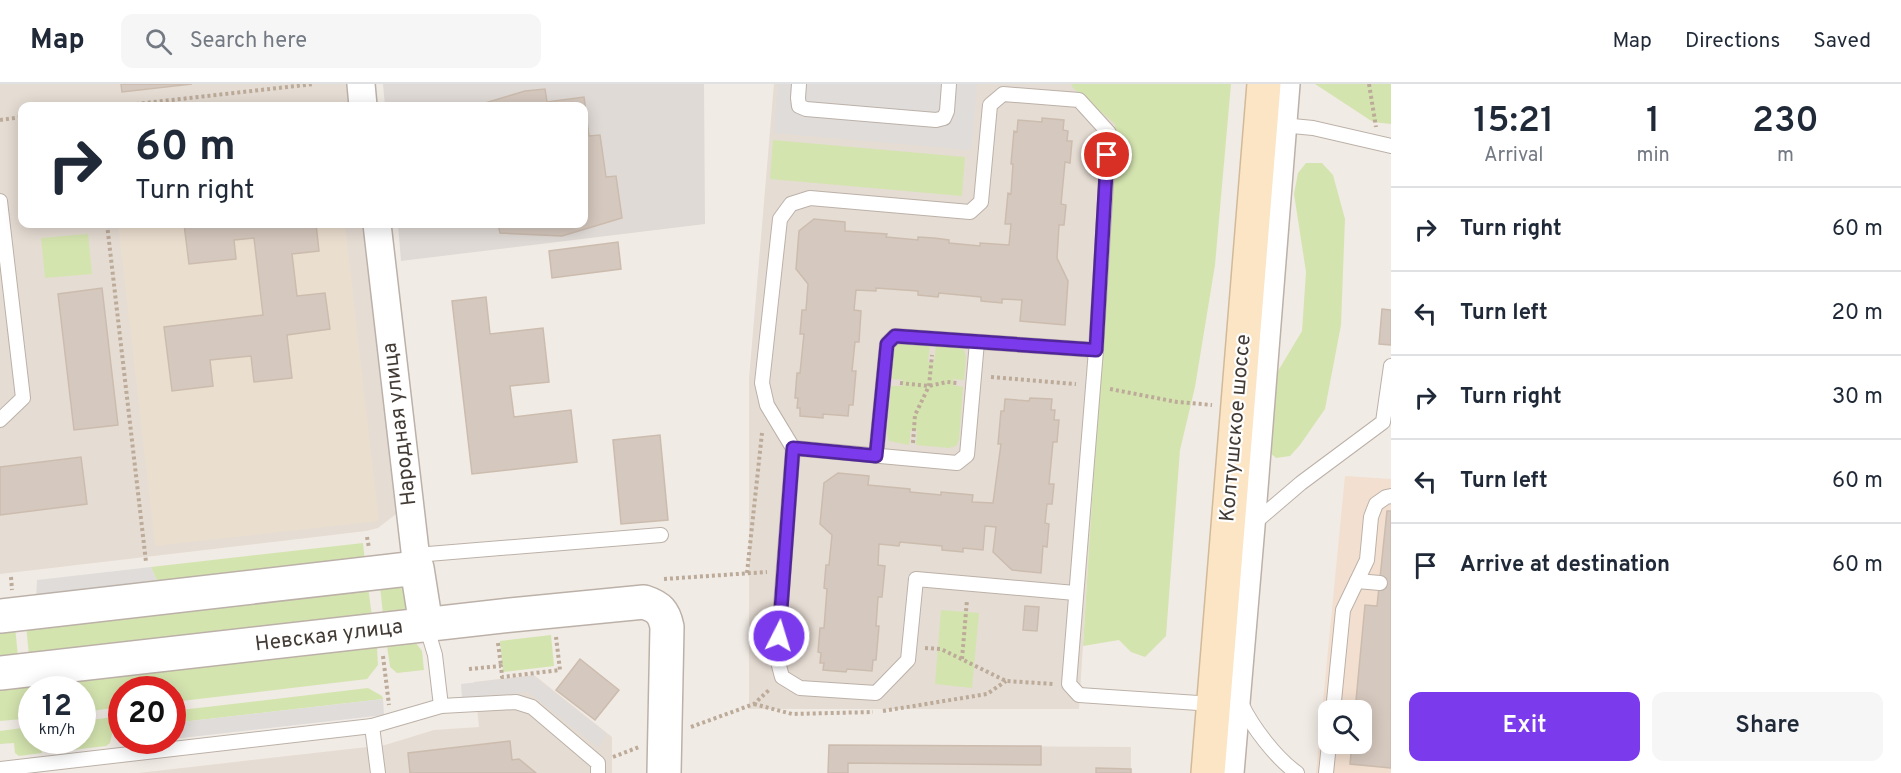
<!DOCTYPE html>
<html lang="en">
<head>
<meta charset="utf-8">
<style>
  :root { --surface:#fff; --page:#f6f6f7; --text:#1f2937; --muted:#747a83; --line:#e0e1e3; --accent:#7c3aed }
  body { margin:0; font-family:Overpass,sans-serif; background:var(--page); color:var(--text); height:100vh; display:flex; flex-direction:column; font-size:22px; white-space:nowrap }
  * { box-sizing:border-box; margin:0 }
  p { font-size:20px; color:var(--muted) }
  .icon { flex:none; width:33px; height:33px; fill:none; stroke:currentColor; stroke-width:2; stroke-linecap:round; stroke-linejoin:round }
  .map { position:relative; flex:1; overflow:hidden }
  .drawer { display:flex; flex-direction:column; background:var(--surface); width:510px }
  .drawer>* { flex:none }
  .banner { position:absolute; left:18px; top:18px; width:570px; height:126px; border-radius:12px; box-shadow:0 3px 15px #0003; background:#fff; color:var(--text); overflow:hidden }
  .controls { position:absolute; left:1318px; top:616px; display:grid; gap:12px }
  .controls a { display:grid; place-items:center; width:54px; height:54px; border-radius:12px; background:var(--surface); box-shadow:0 3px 15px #0003; font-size:30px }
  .speed { position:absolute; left:18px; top:592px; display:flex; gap:12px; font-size:30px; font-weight:700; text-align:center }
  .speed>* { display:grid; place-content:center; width:78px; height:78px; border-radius:50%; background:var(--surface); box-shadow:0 3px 15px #0003; line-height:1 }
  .speed small { font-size:15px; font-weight:400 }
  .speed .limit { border:9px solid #d22; background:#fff; color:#111 }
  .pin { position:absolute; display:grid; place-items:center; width:51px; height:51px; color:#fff; margin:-26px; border:3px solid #fff; border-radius:50%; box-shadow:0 2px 6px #0007 }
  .me { position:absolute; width:66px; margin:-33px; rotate:5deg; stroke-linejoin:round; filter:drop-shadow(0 0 4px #0008) }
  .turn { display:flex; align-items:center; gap:21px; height:126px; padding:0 18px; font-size:27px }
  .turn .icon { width:78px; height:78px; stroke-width:2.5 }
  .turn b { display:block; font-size:42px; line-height:51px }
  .eta { display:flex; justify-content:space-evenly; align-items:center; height:102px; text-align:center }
  .eta b { font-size:36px; font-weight:600; line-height:42px }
  .button { display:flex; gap:12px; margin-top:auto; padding:12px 18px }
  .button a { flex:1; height:69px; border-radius:12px; background:var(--accent); color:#fff; font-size:24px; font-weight:600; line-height:69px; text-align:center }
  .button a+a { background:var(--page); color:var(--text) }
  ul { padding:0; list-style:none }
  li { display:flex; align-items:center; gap:18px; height:84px; padding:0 18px; border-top:2px solid var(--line) }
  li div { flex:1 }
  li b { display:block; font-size:22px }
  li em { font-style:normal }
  header { display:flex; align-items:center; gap:36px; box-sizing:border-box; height:84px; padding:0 30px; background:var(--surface); border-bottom:2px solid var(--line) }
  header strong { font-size:28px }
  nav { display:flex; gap:33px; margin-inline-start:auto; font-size:21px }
  .search { width:420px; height:54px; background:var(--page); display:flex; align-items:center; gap:15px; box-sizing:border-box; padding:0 21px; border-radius:12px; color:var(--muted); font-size:22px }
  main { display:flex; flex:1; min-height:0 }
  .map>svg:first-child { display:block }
</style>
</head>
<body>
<header>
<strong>Map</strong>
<div class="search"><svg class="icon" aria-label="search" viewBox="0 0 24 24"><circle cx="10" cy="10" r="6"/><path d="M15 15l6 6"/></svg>Search here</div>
<nav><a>Map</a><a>Directions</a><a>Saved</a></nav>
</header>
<main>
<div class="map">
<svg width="1391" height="689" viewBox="0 0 1391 689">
  <rect width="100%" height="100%" fill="#f1ebe5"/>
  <g fill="#e5dcd3">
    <polygon points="0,0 347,0 349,22 22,22 22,140 363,140 396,430 378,444 366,447 0,490"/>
    <polygon points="774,0 1071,0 1115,39 1079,625 749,625 749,295"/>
    <polygon points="534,591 612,653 612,689 138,689 385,661 434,646 479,643 474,598"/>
    <polygon points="829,661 1131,663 1131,689 829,689"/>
  </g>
  <path fill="#f2dfd0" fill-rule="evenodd" d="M 1345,392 L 1391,395 L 1391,689 L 1316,689 ZM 1329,627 L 1362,627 L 1362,660 L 1329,660 Z"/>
  <polygon fill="#e0dad6" points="383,0 704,0 705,140 401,177 398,140 584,140 584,22 385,22"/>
  <polygon fill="#eadecf" points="118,140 345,140 379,437 155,462"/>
  <g fill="#d4e4af">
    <polygon points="1071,0 1231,0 1215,181 1195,303 1180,366 1166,552 1145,573 1131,568 1119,556 1083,562 1115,40 1073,4"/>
    <polygon points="1315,0 1391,0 1391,40 1373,38"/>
    <polygon points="773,56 965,73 962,112 770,95"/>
    <polygon points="1306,79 1322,79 1333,91 1345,135 1341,241 1325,325 1300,361 1290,372 1276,374 1269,368 1275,292 1302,247 1306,188 1294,110 1298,89"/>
    <polygon points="88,150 92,190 45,194 41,154"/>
    <polygon points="904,259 930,261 928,278 934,279 936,261 958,264 964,266 966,273 964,296 953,295 953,301 963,303 959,356 956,362 949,364 916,361 917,346 911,346 909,361 889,357 887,350 891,302 903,302 903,296 892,295 894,267 897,261"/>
    <polygon points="363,459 365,478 159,502 151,483"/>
    <polygon points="380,502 402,502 408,507 408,521 403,527 383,531"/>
    <polygon points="368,503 372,532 29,571 26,542"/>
    <polygon points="941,526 979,529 972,604 935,600"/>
    <polygon points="15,543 18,572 0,574 0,545"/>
    <polygon points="551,551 554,582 503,588 500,557"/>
    <polygon points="416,559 422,567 424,586 397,589 390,583 387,562"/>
    <polygon points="377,563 378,581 367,595 173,618 172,606 122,606 121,623 83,628 82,606 47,606 46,601"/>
    <polygon points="34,602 34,606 32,606 31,629 22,635 0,637 0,606"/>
    <polygon points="368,604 382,612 383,615 173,639 172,627"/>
    <polygon points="121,632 121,645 113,646 110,659 106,662 54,668 53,657 82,657 83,637"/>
    <polygon points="22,644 31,648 32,657 40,657 42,669 19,672 15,669 14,659 0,660 0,647"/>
  </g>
  <g fill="#dfdcda">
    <polygon points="778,0 977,0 971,66 774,49"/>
    <polygon points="151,483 159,502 36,515 37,496"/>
    <polygon points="533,592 607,650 598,663 528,608 462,615 461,600"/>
    <polygon points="383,615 384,631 173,655 173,639"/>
  </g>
  <g fill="#d5c8be" stroke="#ccbcae" stroke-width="1.5">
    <polygon points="121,0 192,0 122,8"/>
    <polygon points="545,5 547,18 584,13 589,52 600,51 606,93 616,92 622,134 562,152 500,149 498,140 584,140 584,22 475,22 525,7"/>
    <polygon points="1042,34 1064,36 1063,46 1068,47 1067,57 1072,57 1070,79 1065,78 1061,120 1066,121 1064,141 1059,141 1057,174 1068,197 1065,241 1020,237 1022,216 1002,215 1002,219 981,217 981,213 939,209 938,213 918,211 918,207 876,204 876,207 856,206 854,226 861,227 859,258 855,258 852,287 856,287 853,321 849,321 848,332 823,330 823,334 800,332 800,324 797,324 798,314 795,314 797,289 800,289 804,250 800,250 802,226 806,226 808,200 796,185 799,147 814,135 845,138 845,147 887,150 886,153 918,156 918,153 934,154 949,156 949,159 980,162 980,159 1009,161 1011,140 1005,140 1008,109 1011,110 1013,80 1011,80 1014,47 1017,48 1018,36 1042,38"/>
    <polygon points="184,140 316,140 319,167 292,170 297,212 325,209 330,245 287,251 292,294 254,298 251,272 210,276 213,302 172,307 164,243 263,231 254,154 234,156 236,175 189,180"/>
    <polygon points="618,158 621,185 552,194 549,167"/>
    <polygon points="102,204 118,341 74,346 58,210"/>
    <polygon points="486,213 490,250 543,244 549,298 510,302 514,333 571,326 577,378 472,390 452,217"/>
    <polygon points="1382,225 1391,226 1391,261 1379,260"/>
    <polygon points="1030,314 1052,315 1051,326 1055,326 1054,336 1059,336 1057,358 1053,358 1049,400 1054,400 1052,420 1047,420 1045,439 1049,440 1047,463 1043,462 1041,489 1012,486 993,468 996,443 985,442 983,466 963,464 963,468 942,466 942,462 900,458 899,462 879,460 878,481 885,482 882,513 878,513 876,542 879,542 876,576 873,576 872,587 847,585 846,588 823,586 824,579 820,579 821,569 818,568 820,544 824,544 827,505 824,504 826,481 829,481 832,451 820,440 824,399 838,389 869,392 868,401 910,405 910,408 941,411 941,408 973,411 972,418 993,419 1001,360 998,360 1001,327 1004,327 1005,315 1029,317"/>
    <polygon points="660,351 668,436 621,440 613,356"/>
    <polygon points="81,373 87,420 0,431 0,383"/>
    <polygon points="1387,427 1391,427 1391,684 1350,680 1352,660 1362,660 1362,627 1355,627 1365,521 1377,522"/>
    <polygon points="1025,522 1039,523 1037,547 1023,546"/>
    <polygon points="580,575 619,606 595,636 556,606"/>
    <polygon points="510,657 512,676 519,675 536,689 410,689 408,669"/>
    <polygon points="829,661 1041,662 1041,681 848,679 848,689 828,689"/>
    <polygon points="1096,684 1131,685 1131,689 1096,689"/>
  </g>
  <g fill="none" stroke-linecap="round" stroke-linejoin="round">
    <g stroke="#bcb1a8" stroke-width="16">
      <g id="service">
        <polyline points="799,0 798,14 799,22 806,25 936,36 944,34 947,27 949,0"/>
        <polyline points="1282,41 1313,44 1391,62"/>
        <polyline points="0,117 23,314 0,336"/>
        <polyline points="793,364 957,379 967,371 977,258"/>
        <polyline points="876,372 887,260 895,252 1096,266"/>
        <polyline points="1253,440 1301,399 1383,338 1391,282"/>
        <polyline points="416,471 661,451"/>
        <polyline points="1357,497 1380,499"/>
        <polyline points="1075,509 916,495 908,576 876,609 800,604 782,593 777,574 793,364 767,321 762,299 780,135 791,120 810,114 970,128 981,118 990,21 1003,10 1079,16 1109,49 1096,266 1069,600 1079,611 1213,620"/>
        <polyline points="426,541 435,571 441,622"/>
        <path d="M 1241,619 C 1252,643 1276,674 1297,689"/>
        <polyline points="1333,627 1343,526 1367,476 1371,433 1376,420 1386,413 1391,412"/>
        <polyline points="372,642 378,689"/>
        <polyline points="0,685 372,642 441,622 516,618 532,623 598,679 598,689"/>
        <polyline points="1326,689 1329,660"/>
      </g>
    </g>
    <g stroke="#bcb1a8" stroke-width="30">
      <g id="minor">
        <polyline points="361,0 363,22"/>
        <polyline points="377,140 417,484"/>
        <polyline points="1230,689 1251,442 1286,0"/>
      </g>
    </g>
    <g stroke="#bcb1a8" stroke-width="36">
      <g id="tertiary">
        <polyline points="0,532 417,484 426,541"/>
        <path d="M 0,589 L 511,531 L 644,518 C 659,523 664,528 667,543 L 664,689"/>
      </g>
    </g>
    <g stroke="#d2ba99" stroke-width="36">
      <polyline id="secondary" points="1208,689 1264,0"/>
    </g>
    <g stroke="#bdab9a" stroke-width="4" stroke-dasharray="3 3" stroke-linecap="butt">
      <polyline points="1369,0 1376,43"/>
      <polyline points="118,22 314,0"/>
      <polyline points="0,36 22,33"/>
      <polyline points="107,140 146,478"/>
      <polyline points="991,293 1076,300"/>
      <polyline points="900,299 929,302 947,298 957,299"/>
      <polyline points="1110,305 1177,318 1212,321"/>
      <polyline points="913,359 915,331 929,302 932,271"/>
      <polyline points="367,453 369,464"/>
      <polyline points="747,489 762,349"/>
      <polyline points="11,493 12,506"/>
      <polyline points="664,495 767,488"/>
      <polyline points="498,559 501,582"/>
      <polyline points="925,564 941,565 1006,597 1054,600"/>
      <polyline points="383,572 389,621"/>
      <polyline points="962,575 967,516"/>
      <polyline points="469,585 501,582 502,593 560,586 556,553"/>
      <polyline points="754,620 792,630 873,628"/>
      <polyline points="883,627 987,610 1006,597"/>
      <polyline points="691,643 754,620 770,605"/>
      <polyline points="613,673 639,663"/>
    </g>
    <use href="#service" stroke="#fff" stroke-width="14"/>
    <use href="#minor" stroke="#fff" stroke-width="27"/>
    <use href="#tertiary" stroke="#fff" stroke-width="33"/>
    <use href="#secondary" stroke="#fbe5c5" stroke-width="33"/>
  </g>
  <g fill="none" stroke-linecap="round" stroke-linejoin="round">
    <g stroke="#51269a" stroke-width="15">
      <polyline id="route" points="779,552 793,364 876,372 887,260 895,252 1096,266 1107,71"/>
    </g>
    <use href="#route" stroke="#7c3aed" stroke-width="10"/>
  </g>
  <g text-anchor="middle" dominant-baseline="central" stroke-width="4.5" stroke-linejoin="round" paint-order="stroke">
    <g font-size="21" fill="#433b35" stroke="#fff">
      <text transform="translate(400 340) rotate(-97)">Народная улица</text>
      <text transform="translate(1236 344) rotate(-85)">Колтушское шоссе</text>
      <text transform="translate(329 552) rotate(-7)">Невская улица</text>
    </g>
  </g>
</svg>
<div class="controls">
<a><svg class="icon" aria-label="search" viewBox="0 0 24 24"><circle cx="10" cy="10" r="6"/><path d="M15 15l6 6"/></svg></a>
</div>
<div class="speed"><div>12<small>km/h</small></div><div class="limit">20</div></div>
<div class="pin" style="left:1107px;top:71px;background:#d93025"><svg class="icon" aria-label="arrive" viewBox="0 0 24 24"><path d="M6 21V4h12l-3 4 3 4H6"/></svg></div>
<svg class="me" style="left:779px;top:552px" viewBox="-20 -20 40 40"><circle r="17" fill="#7c3aed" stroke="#fff" stroke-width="3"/><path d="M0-11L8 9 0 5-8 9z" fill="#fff"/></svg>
<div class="banner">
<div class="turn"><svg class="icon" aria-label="right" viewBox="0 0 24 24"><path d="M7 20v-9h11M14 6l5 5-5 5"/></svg><div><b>60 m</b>Turn right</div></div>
</div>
</div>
<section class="drawer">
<div class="eta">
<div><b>15:21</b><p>Arrival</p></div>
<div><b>1</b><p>min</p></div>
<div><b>230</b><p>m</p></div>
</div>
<ul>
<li><svg class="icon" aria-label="right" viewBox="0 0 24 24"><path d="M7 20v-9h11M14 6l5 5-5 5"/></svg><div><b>Turn right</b></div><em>60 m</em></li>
<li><svg class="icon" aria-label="left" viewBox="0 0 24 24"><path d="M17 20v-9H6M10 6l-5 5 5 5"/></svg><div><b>Turn left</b></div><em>20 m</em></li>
<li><svg class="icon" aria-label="right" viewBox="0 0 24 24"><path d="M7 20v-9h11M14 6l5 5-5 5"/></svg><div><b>Turn right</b></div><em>30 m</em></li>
<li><svg class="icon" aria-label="left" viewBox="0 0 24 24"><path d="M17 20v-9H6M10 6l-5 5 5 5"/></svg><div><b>Turn left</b></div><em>60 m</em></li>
<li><svg class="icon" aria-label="arrive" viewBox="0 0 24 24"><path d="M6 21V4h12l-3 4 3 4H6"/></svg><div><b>Arrive at destination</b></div><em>60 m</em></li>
</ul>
<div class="button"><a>Exit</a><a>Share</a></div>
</section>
</main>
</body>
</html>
